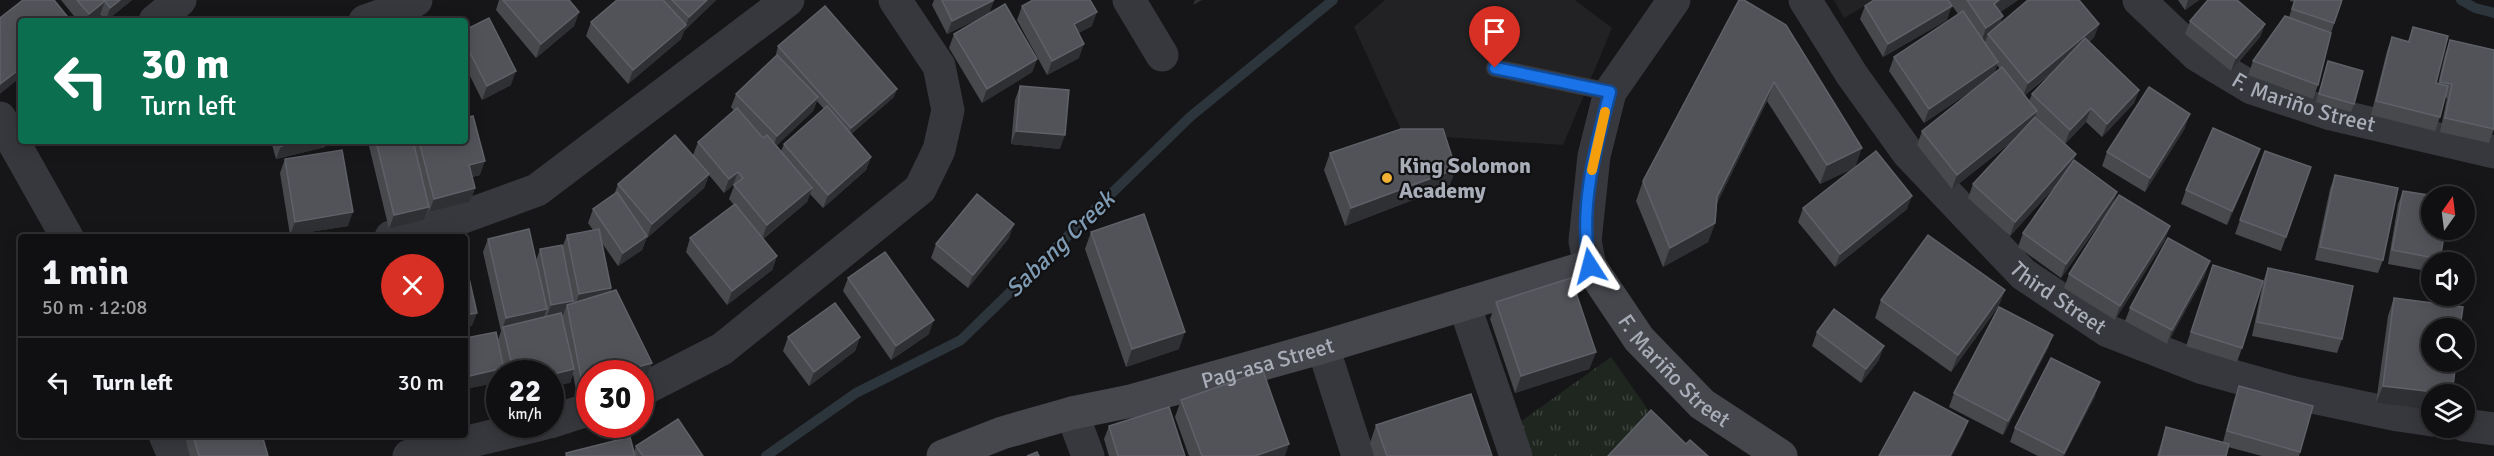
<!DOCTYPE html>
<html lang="en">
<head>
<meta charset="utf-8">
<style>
  :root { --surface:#101012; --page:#19191b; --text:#f1f3f6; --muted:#9c9d9f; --line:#303032 }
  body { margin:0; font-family:Signika,sans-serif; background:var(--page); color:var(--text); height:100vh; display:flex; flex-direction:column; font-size:22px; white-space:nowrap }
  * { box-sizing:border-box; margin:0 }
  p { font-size:20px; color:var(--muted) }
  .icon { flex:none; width:33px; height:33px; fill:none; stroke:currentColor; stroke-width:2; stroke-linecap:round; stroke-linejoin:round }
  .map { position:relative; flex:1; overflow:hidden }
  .panel { position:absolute; left:18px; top:234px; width:450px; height:204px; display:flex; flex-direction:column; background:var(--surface); border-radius:6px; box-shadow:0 3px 15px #0003,0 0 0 2px var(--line) }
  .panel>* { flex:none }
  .banner { position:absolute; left:18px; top:18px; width:450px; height:126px; border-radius:6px; box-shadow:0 3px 15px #0003,0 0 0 2px var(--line); background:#0b6e4f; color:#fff; overflow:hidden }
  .needle { width:39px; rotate:14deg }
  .controls { position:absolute; left:2421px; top:186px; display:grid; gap:12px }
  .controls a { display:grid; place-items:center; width:54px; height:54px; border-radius:50%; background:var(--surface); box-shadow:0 3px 15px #0003,0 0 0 2px var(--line); font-size:30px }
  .speed { position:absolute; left:486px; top:360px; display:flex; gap:12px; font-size:30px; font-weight:700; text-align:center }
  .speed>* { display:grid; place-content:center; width:78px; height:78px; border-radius:50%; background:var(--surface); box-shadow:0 3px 15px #0003,0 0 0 2px var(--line); line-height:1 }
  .speed small { font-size:15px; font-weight:400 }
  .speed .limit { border:9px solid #d22; background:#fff; color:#111 }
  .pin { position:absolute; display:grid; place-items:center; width:51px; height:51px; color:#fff; margin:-62px -26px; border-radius:50% 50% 50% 0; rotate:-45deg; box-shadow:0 0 6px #0007 }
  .pin .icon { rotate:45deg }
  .me { position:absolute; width:66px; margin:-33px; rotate:351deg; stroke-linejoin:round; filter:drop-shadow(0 0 4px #0008) }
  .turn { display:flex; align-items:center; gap:21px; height:126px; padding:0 24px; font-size:27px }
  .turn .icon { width:78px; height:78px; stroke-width:2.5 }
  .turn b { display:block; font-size:42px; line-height:51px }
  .round { display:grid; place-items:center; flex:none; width:63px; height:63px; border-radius:32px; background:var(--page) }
  .head { display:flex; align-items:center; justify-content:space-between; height:102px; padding:0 24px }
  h1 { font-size:36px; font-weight:700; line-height:45px }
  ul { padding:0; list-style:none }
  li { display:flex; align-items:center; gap:18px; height:90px; padding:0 24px; border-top:2px solid var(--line) }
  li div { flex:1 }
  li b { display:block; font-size:22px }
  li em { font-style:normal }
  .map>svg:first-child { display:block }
</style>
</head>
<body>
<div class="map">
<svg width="2494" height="456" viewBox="0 0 2494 456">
  <defs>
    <pattern id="grass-tufts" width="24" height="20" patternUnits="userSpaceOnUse" patternTransform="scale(1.5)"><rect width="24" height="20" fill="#1e261f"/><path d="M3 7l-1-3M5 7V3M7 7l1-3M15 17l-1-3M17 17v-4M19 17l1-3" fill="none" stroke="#3c433d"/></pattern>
  </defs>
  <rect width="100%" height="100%" fill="#161618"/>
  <g fill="#222225">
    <polygon points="1385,0 1575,0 1612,28 1563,145 1403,134 1354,27"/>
    <polygon points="1834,0 1875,0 1844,18"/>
  </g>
  <polygon fill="url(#grass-tufts)" points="1611,357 1649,411 1609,456 1527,456 1509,430"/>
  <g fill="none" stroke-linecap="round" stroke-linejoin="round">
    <g stroke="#2c353c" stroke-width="10">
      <polyline points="2461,0 2475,8 2494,13"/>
      <polyline points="766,456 856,393 961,340 1190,117 1333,0"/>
    </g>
    <polyline stroke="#37383d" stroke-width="18" points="1495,68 1610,92"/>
    <g stroke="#37383d" stroke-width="33">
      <polyline points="1129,0 1162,55"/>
      <path id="s1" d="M 1805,0 L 1852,75 L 1908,153 L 2023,274 L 2108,331 L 2200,367 L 2294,393 L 2398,415 L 2432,420"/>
      <path id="s2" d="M 2139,0 L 2197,55 L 2252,88 L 2331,114 L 2494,152"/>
      <polyline points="155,21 180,0"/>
      <polyline points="365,21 400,9 416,0"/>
      <polyline points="0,118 67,237"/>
      <polyline points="391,237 452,221 537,190 788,0"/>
      <polyline points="1590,266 1585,241 1594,156 1610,92 1674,0"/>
      <polyline points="1464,304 1516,456"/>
      <polyline points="1323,347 1358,456"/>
      <polyline points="640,391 722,349 920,189 939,150 948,110 939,66 895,0"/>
      <polyline points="1072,413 1088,456"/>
      <polyline points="550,422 590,409"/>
      <polyline points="2464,425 2494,429"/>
      <polyline points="165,435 174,456"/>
      <polyline points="409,456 542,424"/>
    </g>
    <path stroke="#45474d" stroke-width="33" id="s3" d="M 943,456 L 1002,433 L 1072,413 L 1131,401 L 1323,347 L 1590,266 L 1639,339 L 1702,404 L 1781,456"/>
  </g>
  <g fill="#47494d" fill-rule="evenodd">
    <polygon points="61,0 132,0 106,21 100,15 92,21 78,21"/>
    <polygon points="499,0 569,0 579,12 574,26 536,58 496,10"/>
    <polygon points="617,0 716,0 684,31 681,39 628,84 586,36 591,22"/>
    <polygon points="934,0 994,0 989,13 1037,59 1032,72 982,103 949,48 954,34 982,17 947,34 932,5"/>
    <polygon points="1739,0 1855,167 1907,209 1835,267 1798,222 1803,208 1853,168 1820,184 1767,101 1717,203 1715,223 1708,242 1663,267 1636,201 1643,181"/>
    <path d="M 1948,0 L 2018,0 L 2000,12 L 2001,23 L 2099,24 L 2094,37 L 2089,42 L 2139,90 L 2134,103 L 2102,137 L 2086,122 L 2065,144 L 2035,116 L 2035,117 L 2074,161 L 2117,192 L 2113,203 L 2165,240 L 2115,320 L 2064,288 L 2069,274 L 2107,213 L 2061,278 L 2018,247 L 2023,233 L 2060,181 L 2010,236 L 1968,198 L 1973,184 L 2014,140 L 1952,189 L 1917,145 L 1922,131 L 1980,85 L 1924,123 L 1889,71 L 1894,57 L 1958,14 ZM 1997,65 L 2000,69 L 1994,74 ZM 2054,71 L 2032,94 L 2029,101 L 2025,95 Z"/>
    <polygon points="2178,0 2199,0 2185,10"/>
    <polygon points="2290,0 2342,0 2331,33 2318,85 2313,99 2248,75 2253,61 2289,17 2294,2 2290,1"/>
    <polygon points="1022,6 1092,26 1078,33 1079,58 1047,75 1017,20"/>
    <polygon points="1865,6 1947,20 1883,57 1860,19"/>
    <polygon points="2190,21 2265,24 2260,37 2231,71 2185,34"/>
    <polygon points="2413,27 2436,83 2438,84 2445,54 2450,40 2494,129 2489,143 2440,132 2447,98 2445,97 2440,117 2435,131 2371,115 2387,51 2392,37 2408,41"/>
    <polygon points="465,30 511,85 482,100 465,66"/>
    <path d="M 778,46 L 894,97 L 851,134 L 871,157 L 866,170 L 823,208 L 810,194 L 807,202 L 763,239 L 777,256 L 772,270 L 727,305 L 686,252 L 690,238 L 734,205 L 729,199 L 734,186 L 733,185 L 724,193 L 709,175 L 704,188 L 647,238 L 647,237 L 642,250 L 618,266 L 602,243 L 611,288 L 610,292 L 652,363 L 647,376 L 577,395 L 573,374 L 570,383 L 550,374 L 506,374 L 499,343 L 504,368 L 502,374 L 500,374 L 499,382 L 465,389 L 465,338 L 498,340 L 501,331 L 483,252 L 488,239 L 536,261 L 540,249 L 562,248 L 567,235 L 593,230 L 588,223 L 593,209 L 614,195 L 618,184 L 693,155 L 698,142 L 734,111 L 731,107 L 736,94 L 777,55 L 776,54 ZM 817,101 L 824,109 L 784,144 L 781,151 L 776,146 L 813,111 Z"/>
    <polygon points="2328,61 2354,104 2351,112 2316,102"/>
    <polygon points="1020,86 1060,149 1011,144 1015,100"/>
    <polygon points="2185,128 2145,192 2102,166 2107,152"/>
    <polygon points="271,141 327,141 325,147 276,159"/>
    <polygon points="371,141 465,141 480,175 472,177 475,188 470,202 429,212 429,209 424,220 389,229 369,146"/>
    <polygon points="2260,149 2255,162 2227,225 2181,204 2186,190"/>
    <polygon points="2265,151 2311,167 2281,251 2235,234"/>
    <polygon points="1330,153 1456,169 1449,186 1345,226 1324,170"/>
    <polygon points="285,159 348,226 290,235 280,173"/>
    <polygon points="2335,175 2383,260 2378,273 2315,260 2330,189"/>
    <polygon points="2403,191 2440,259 2438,262 2432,262 2432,272 2388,264 2398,204"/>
    <polygon points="1091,232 1179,349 1126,367 1085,249"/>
    <polygon points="1009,238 968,288 931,258 936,244"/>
    <polygon points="2213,265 2242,348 2237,362 2186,346"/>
    <polygon points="2268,268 2342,339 2337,353 2252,336 2263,282"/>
    <polygon points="2205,275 2167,344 2125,321 2130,308"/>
    <polygon points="848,278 929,334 891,360 843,291"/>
    <polygon points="2005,290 1998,307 1951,372 1875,318 1881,300"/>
    <polygon points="2394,298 2432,394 2432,410 2376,403 2388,316"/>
    <polygon points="1496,302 1596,352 1589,369 1515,393 1490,319"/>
    <polygon points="1817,332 1879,360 1861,383 1812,346"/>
    <polygon points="2053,335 2048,348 2003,435 1949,407 1954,393"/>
    <polygon points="788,337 860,337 855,351 809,386 783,351"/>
    <polygon points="2239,386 2300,452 2299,456 2262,456 2228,447 2226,456 2157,456 2166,427 2223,442 2234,400"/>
    <polygon points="2095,396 2064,456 2038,456 2010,442 2015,428"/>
    <polygon points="1181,400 1285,456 1189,456 1175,417"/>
    <polygon points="1376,425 1492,456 1374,456 1370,443"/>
    <polygon points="1109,426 1185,456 1109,456 1104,439"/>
    <polygon points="184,435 262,435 268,456 190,456"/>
    <polygon points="636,446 703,456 565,456 566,453 634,452"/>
  </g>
  <g fill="#2f3033">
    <polygon points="120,0 132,0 106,21 110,8"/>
    <polygon points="707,0 716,0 684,31 689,17"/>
    <polygon points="994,0 989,14 947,34 952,21"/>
    <polygon points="1195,0 1202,0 1193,5"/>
    <polygon points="1999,0 2018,0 1988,21 1994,4"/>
    <polygon points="2188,0 2199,0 2185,10"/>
    <polygon points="105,1 100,15 92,21 86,21 89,14"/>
    <polygon points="1952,6 1947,20 1883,57 1888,44"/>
    <polygon points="579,12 574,26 536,58 541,44"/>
    <polygon points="1097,12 1092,26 1069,38 1074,24"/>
    <polygon points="2003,16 1997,34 1988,34 1985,42 1980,46 1986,28"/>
    <polygon points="2099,24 2094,37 2023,96 2028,83"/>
    <polygon points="2265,24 2260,37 2231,71 2236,58"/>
    <polygon points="686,25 681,39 628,84 633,70"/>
    <polygon points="1084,44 1079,58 1047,75 1052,61"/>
    <polygon points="1037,59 1032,72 982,103 987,89"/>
    <polygon points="1998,62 1993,76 1924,123 1929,109"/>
    <polygon points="21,68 21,77 0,94 0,84"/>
    <polygon points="516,71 511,85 482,100 487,86"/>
    <polygon points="1774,82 1767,101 1710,217 1717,197"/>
    <polygon points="897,89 894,97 848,136 851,128"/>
    <polygon points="2139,90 2134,103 2102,137 2107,124"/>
    <polygon points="818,97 813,111 772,150 777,136"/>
    <polygon points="2091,108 2086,122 2065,144 2070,130"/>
    <polygon points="2037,111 2032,125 1952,189 1957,175"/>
    <polygon points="2190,114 2185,128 2145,192 2150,178"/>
    <polygon points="1016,131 1065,135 1060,149 1011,144"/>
    <polygon points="300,141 327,141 325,147 276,159 281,146"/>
    <polygon points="1862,148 1855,168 1820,184 1827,165"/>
    <polygon points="2260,149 2255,162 2227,225 2232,211"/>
    <polygon points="2076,154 2071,168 2010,236 2015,222"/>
    <polygon points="871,157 866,170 823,208 828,195"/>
    <polygon points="485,161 480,175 464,179 469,165"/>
    <polygon points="1456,169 1449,186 1345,226 1351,208"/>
    <polygon points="738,172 733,185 724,193 729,179"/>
    <polygon points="709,174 704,188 647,238 652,224"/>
    <polygon points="475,188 470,202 429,212 434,199"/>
    <polygon points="812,188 807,202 762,239 767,225"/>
    <polygon points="2117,192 2112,205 2061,278 2066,264"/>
    <polygon points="1912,196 1907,209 1835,267 1840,254"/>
    <polygon points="429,207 424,220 389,229 394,215"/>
    <polygon points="353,212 348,226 290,235 295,222"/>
    <polygon points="1715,223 1708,242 1663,267 1670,248"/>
    <polygon points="1014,224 1009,238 968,288 973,275"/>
    <polygon points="2170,226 2165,240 2115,320 2120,306"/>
    <polygon points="647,236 642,250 618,266 623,253"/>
    <polygon points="777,256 772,270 727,305 732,291"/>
    <polygon points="2210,261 2205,275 2167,344 2172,330"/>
    <polygon points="611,288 606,302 574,308 579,294"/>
    <polygon points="2005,290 1998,307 1951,372 1958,355"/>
    <polygon points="573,301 568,313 567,305 563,315 546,318 551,305"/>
    <polygon points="547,309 542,322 503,327 506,318"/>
    <polygon points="477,313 472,326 465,328 465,315"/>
    <polygon points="934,320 929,334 891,360 896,346"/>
    <polygon points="1185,332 1179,349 1126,367 1132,349"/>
    <polygon points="2053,335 2048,348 2003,435 2008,421"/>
    <polygon points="860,337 855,351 809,386 814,372"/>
    <polygon points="1884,346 1879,360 1861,383 1866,369"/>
    <polygon points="1596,352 1589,369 1515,393 1521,376"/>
    <polygon points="652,363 647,376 640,378 640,374 612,374"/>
    <polygon points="504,368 502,374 500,374 499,382 465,389 465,377"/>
    <polygon points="574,369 570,383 550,387 550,375"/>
    <polygon points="590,379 590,392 577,395 582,382"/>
    <polygon points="2100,382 2095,396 2064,456 2063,456"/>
    <polygon points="2383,386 2452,394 2432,394 2432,410 2376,403"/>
    <polygon points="1968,421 1963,435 1952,456 1950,456"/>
    <polygon points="1289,444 1285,456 1255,456"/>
  </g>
  <g fill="#525359" stroke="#5f6168" stroke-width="1.5">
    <polygon points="23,0 54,0 71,21 21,21 21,68 0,84 0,18"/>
    <polygon points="77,0 120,0 110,8 105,1 89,14"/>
    <polygon points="503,0 569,0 579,12 541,44"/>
    <polygon points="617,0 663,0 686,25 633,70 591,22"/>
    <polygon points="672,0 707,0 689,17"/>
    <polygon points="942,0 994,0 952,21"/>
    <polygon points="1033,0 1090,0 1097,12 1074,24 1084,44 1052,61 1022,6"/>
    <polygon points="1739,0 1744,0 1786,25 1862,148 1827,165 1774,82 1717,197 1715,223 1670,248 1643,181"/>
    <polygon points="1874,0 1948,0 1952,6 1888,44 1865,6"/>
    <polygon points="1967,0 1999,0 1994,4 2003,16 1986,28"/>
    <polygon points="2028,0 2079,0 2099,24 2028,83 1988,34"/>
    <polygon points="2208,0 2237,0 2265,24 2236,58 2190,21"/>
    <polygon points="2295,0 2342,0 2334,23 2292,9"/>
    <polygon points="1005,4 1037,59 987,89 954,34"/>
    <polygon points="825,6 897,89 851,128 778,46"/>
    <polygon points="1963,11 1998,62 1929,109 1894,57"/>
    <polygon points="2285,16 2331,33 2318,85 2253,61"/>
    <polygon points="489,18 516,71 487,86 465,43 465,30"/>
    <polygon points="2413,27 2448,36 2436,83 2448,86 2440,117 2376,101 2392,37 2409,42"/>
    <polygon points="2085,38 2139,90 2107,124 2091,108 2070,130 2032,94"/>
    <polygon points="2450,40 2494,50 2494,129 2445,118 2452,84 2440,82"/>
    <polygon points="777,55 818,97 777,136 736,94"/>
    <polygon points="2328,61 2363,71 2354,104 2319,94"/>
    <polygon points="2002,67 2037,111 1957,175 1922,131"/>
    <polygon points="1020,86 1069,90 1065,135 1016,131"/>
    <polygon points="2149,87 2190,114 2150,178 2107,152"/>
    <polygon points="827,106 871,157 828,195 784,144"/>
    <polygon points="737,108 763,138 767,135 812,188 767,225 734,185 743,178 738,172 729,179 698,142"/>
    <polygon points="473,116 485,161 469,165 475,188 434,199 419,141 465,141 465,118"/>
    <polygon points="2035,117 2076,154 2015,222 1973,184"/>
    <polygon points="2213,128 2260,149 2232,211 2186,190"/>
    <polygon points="1401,129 1443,129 1456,169 1351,208 1330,153"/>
    <polygon points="675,135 709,174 652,224 618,184"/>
    <polygon points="280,141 300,141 281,146"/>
    <polygon points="376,141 413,141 429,207 394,215"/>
    <polygon points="342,150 353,212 295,222 285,159"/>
    <polygon points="1876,151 1912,196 1840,254 1803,208"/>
    <polygon points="2265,151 2311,167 2286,237 2240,220"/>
    <polygon points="2074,160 2117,192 2066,264 2023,233"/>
    <polygon points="2335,175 2398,188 2383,260 2320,247"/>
    <polygon points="2403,191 2435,196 2432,196 2432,230 2445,230 2440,259 2392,250"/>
    <polygon points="617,192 647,236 623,253 593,209"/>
    <polygon points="977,194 1014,224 973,275 936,244"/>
    <polygon points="2119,195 2170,226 2120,306 2069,274"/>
    <polygon points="735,204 777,256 732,291 690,238"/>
    <polygon points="1144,214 1185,332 1132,349 1091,232"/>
    <polygon points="529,229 547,309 506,318 488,239"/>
    <polygon points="599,229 611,288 579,294 567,235"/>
    <polygon points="1928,235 2005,290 1958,355 1881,300"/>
    <polygon points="2168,238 2210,261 2172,330 2130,308"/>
    <polygon points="562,245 573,301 551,305 540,249"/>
    <polygon points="885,252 934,320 896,346 848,278"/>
    <polygon points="2213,265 2263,281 2242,348 2191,332"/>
    <polygon points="2268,268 2353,286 2342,339 2257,322"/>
    <polygon points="468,274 477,313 465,315 465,275"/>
    <polygon points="1571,278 1596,352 1521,376 1496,302"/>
    <polygon points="616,290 652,363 612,374 590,374 590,379 582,382 567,305"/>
    <polygon points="2394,298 2463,307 2460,328 2432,328 2432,362 2456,362 2452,394 2383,386"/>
    <polygon points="835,303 860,337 814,372 788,337"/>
    <polygon points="1999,307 2053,335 2008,421 1954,393"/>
    <polygon points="1834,309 1884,346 1866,369 1817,332"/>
    <polygon points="561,313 574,369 550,375 550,374 514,374 503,327"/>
    <polygon points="496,332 504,368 465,377 465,338"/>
    <polygon points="2051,358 2100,382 2064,453 2015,428"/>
    <polygon points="1263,371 1289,444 1255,456 1202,456 1181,400"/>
    <polygon points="2239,386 2313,406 2300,452 2227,431"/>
    <polygon points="1914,392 1968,421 1950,456 1879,456"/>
    <polygon points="1471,394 1492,456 1387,456 1376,425"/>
    <polygon points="1169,407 1185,456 1118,456 1109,426"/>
    <polygon points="1651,410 1686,444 1690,440 1708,456 1608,456"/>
    <polygon points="678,419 703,456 643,456 636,446"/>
    <polygon points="2166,427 2229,444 2226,456 2159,456"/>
    <polygon points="193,435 262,435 268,456 199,456"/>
    <polygon points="630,437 635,456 567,456 566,453"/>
    <polygon points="1037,452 1039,456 1027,456"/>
  </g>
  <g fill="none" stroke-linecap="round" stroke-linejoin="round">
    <g stroke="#114b97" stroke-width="15">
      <path id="route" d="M 1495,68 L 1610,92 C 1596,146 1578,210 1590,266"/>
    </g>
    <use href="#route" stroke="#1a73e8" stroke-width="10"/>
    <polyline stroke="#f59e0b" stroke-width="10" points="1592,170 1605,112"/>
  </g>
  <circle fill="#f2b134" stroke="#111113" stroke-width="2" cx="1387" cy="178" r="6"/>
  <g text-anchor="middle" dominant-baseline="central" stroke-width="4.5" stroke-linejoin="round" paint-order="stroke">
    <g font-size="22" fill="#a8adb8" stroke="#111113">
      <text stroke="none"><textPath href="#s2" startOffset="198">F. Mariño Street</textPath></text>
      <text stroke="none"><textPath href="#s1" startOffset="394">Third Street</textPath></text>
      <text stroke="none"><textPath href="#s3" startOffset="338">Pag-asa Street</textPath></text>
      <text stroke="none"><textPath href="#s3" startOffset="810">F. Mariño Street</textPath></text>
    </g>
    <g font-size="22" font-weight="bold" fill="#a8adb8" stroke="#111113" text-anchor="start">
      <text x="1399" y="165">King Solomon<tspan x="1399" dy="25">Academy</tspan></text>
    </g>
    <g font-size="24" font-style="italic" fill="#7f9bb3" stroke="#111113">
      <text transform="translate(1060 244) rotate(-44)">Sabang Creek</text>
    </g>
  </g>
</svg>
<div class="controls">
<a><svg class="needle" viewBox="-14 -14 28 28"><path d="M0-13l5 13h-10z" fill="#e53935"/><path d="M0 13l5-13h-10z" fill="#9c9d9f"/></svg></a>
<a><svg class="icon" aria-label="sound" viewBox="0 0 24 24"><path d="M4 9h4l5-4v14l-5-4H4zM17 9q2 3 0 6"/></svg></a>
<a><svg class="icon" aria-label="search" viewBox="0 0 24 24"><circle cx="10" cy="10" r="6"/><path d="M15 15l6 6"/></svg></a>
<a><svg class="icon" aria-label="layers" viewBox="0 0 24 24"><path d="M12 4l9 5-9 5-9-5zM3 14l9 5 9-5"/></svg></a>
</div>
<div class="speed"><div>22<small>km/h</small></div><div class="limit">30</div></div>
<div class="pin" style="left:1495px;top:68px;background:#d93025"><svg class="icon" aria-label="arrive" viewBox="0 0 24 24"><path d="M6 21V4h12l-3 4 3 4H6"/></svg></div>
<svg class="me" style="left:1590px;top:266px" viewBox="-20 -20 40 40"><path d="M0-17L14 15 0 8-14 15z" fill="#1a73e8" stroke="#fff" stroke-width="4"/></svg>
<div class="banner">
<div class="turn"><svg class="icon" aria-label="left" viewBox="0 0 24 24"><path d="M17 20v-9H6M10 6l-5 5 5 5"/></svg><div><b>30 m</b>Turn left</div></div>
</div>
<section class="panel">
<div class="head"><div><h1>1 min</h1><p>50 m · 12:08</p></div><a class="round" style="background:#d93025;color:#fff"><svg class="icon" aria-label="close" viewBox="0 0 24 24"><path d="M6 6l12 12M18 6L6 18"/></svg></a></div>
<ul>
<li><svg class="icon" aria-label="left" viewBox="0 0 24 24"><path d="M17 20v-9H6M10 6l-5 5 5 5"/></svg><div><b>Turn left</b></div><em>30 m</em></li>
</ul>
</section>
</div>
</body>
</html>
